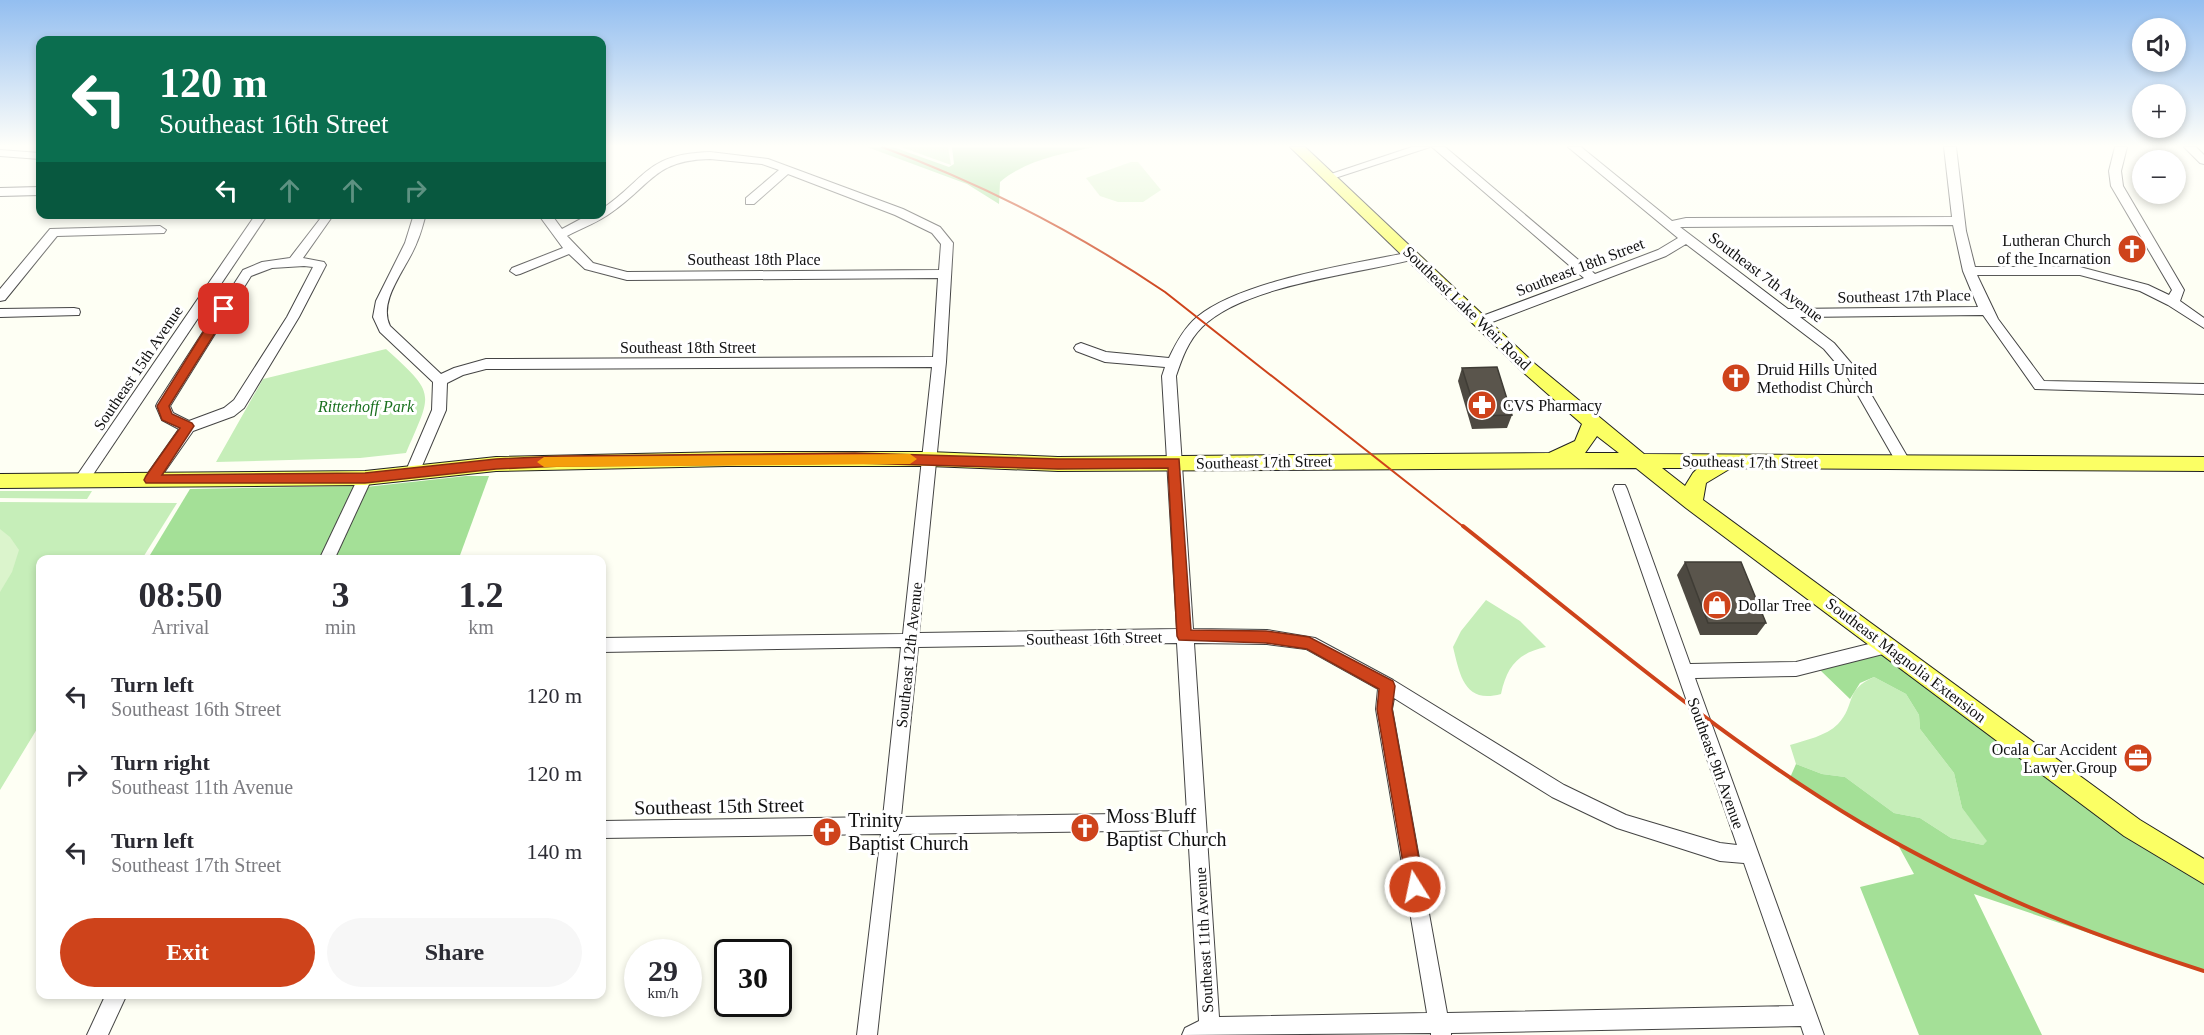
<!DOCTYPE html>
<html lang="en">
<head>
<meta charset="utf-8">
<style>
  :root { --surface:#fff; --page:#f7f7f7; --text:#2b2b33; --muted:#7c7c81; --accent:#ce431b }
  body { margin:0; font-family:"Times New Roman",serif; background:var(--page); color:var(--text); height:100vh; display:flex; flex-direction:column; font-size:22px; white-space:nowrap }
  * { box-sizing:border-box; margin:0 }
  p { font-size:20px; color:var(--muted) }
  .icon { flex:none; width:33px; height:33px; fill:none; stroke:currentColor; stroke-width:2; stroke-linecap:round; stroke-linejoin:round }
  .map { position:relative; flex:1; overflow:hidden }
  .sheet { position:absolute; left:36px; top:555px; width:570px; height:444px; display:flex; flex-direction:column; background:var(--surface); border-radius:12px; box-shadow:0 3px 9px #0003 }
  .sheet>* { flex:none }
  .banner { position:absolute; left:36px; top:36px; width:570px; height:183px; border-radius:12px; box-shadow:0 3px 9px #0003; background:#0b6e4f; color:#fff; overflow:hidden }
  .controls { position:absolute; left:2132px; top:18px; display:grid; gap:12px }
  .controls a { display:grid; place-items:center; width:54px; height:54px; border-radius:50%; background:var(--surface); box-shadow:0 3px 9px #0003; font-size:30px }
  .speed { position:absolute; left:624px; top:939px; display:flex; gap:12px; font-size:30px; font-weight:700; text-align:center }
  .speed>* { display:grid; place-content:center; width:78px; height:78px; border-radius:50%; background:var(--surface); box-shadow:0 3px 9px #0003; line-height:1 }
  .speed small { font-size:15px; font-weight:400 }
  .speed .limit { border:3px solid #111; border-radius:9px; background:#fff; color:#111 }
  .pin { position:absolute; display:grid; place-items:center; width:51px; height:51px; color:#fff; margin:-26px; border-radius:12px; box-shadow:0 3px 9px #0006 }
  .me { position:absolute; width:66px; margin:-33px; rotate:350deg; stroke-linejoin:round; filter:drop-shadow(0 0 4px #0008) }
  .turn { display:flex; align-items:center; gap:21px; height:126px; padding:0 24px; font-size:27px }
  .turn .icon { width:78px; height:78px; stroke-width:2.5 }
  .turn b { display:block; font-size:42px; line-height:51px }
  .lanes { display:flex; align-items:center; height:57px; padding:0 24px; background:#0003; justify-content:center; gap:30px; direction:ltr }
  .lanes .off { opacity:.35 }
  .eta { display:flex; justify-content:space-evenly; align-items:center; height:102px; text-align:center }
  .eta b { font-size:36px; font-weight:800; line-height:42px }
  .primary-button { display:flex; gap:12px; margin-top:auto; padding:12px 24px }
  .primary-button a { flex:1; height:69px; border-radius:36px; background:var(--accent); color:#fff; font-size:24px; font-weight:800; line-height:69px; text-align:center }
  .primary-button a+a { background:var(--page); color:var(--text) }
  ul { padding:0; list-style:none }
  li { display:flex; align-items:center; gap:18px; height:78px; padding:0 24px }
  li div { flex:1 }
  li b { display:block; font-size:22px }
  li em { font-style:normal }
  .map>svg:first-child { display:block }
</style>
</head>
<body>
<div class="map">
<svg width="2204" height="1035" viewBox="0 0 2204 1035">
  <rect width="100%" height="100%" fill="#fefff4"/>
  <g fill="#c6eeb9">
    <polygon points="901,147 948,147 951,165"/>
    <path d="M 386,349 C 437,395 432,392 406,453 L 360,458 L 216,462 L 263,379 Z"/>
    <polygon points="0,491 92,491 87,499 0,498"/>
    <polygon points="0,502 177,503 142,559 40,560 40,724 0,790"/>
    <path d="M 1486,600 L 1520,621 L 1546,647 C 1518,653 1507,666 1501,694 C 1464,704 1460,675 1453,647 L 1461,631 Z"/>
    <path d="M 1874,677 L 1906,694 L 1919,715 L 1920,729 L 1954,773 L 1962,808 L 1988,841 L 1983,845 L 1951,838 L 1920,818 L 1894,813 L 1845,777 L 1822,774 L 1796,764 L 1790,745 C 1806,740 1826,736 1838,724 C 1856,705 1844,690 1874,677 Z"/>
  </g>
  <g fill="#a4e097">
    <path d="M 867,147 L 893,147 L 949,167 L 954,164 L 952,147 L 1095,147 C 1061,154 1026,160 1000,182 L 999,204 L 967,184 Z"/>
    <polygon points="466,476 489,476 459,558 331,560 366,487"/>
    <polygon points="356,486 320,559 147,560 190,489"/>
    <polygon points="1886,653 2204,878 2204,972 1974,894 2042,1035 1919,1035 1860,887 1914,874 1898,845 1789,780 1796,764 1822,774 1845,777 1894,813 1920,818 1951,838 1983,845 1987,841 1962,808 1954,773 1920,729 1919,715 1906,694 1874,677 1860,683 1850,699 1820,670"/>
  </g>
  <g fill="#dbf4cc">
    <polygon points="1131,162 1138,162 1161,190 1143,202 1118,202 1100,196 1086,178"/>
    <polygon points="0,529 10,537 19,550 12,572 0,592"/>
  </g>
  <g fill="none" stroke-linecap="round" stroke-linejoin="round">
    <g stroke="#444" stroke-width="2">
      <g id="minor">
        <polygon points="1412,147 1430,147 1332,179 1328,180 1322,177"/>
        <path d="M 1432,147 L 1445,147 L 1595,274 L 1658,250 L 1678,238 L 1568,147 L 1581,147 L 1672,221 L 1686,218 L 1952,217 L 1944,147 L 1956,147 L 1966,231 L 1975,267 L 2080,267 L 2148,285 L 2169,295 L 2172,290 L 2111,186 L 2109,171 L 2115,147 L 2127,147 L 2121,171 L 2123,186 L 2184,290 L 2180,301 L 2204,318 L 2204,328 L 2168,305 L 2140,291 L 2080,275 L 1977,275 L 1998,319 L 2044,381 L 2204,384 L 2204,394 L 2035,389 L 1983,315 L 1800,317 L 1834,343 L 1857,370 L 1911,463 L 1904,468 L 1899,467 L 1847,376 L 1824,349 L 1686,244 L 1666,256 L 1487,324 L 1477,324 L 1475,321 L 1477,318 L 1584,278 ZM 1953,225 L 1963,271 L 1978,307 L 1788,309 L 1680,227 Z"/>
        <polygon points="2184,147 2196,147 2204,155 2204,164 2200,163"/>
        <polygon points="0,150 40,153 40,159 0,156"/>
        <path d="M 710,152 L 768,159 L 903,209 L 940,227 L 953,243 L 946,362 L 919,633 L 1177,629 L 1162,376 L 1165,367 L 1105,362 L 1076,351 L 1074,348 L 1076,345 L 1081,343 L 1106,352 L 1169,358 C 1176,343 1184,328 1197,317 C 1243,280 1353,264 1411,252 L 1415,253 L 1417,256 L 1415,259 C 1357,274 1244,285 1202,327 C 1188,341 1182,358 1176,376 L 1193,629 L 1267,630 L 1315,638 L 1393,680 L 1564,785 L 1626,815 L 1720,843 L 1737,845 L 1613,489 L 1615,485 L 1625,485 L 1627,489 L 1690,664 L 1796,662 L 1889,639 L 1895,641 L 1897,646 L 1895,651 L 1796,676 L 1695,678 L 1824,1035 L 1804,1035 L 1801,1026 L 1451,1033 L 1451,1035 L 1431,1035 L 1431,1033 L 1182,1035 L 1185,1028 L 1199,1021 L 1188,830 L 899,834 L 877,1035 L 857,1035 L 881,834 L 602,838 L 602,821 L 883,817 L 901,647 L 602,652 L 602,638 L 903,634 L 932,367 L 486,369 L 463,375 L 447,383 L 446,410 L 419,473 L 417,477 L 407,477 L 405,473 L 432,410 L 433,382 L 380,332 L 373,317 L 376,301 L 405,243 L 414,214 L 426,214 C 423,224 421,233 417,242 C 408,267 377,300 390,326 L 441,374 L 454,368 L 486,359 L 933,357 L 938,278 L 627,280 L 585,269 L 569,254 L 520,274 L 516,275 L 510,271 L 512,268 L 563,248 L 538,214 L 551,214 L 562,229 L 590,214 L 602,214 L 602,209 C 647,178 646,154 710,152 ZM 710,159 L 762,164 L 779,170 L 746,198 L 746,204 L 754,204 L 788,174 L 895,215 L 932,233 L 941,244 L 939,270 L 627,272 L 593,263 L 567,236 C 582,228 599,222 612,212 C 652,184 655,160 710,159 ZM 1177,643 L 1187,813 L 901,817 L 918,647 ZM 1194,643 L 1267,644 L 1306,649 L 1378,689 L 1376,709 L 1427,1013 L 1219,1017 ZM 1394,698 L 1552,797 L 1617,828 L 1720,861 L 1744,863 L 1794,1006 L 1447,1013 L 1392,709 Z"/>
        <polygon points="40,187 40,195 0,196 0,188"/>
        <polygon points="256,214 268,214 86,485 76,485 74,481 76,477"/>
        <path d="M 306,214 L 334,214 L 303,258 L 324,262 L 326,265 L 299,317 L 244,408 L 234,416 L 193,431 L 156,484 L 146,484 L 144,480 L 146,476 L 179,429 L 162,420 L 156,406 L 158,402 L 243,270 L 262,262 L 290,258 L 320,219 ZM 304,266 L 313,267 L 287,317 L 234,400 L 224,408 L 189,421 L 173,413 L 170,406 L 251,276 L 272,268 Z"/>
        <polygon points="160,226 166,230 164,233 57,236 5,300 0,301 0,289 50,229"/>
        <polygon points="74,308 79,309 80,312 79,315 0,317 0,309"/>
        <polygon points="365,472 370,474 372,478 334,560 319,560 358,478 360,474"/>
        <polygon points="106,994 127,994 108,1035 87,1035"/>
      </g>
    </g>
    <g stroke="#222" stroke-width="2">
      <path id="major" d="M 1290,147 L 1305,147 L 1535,364 L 1644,454 L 2204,457 L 2204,471 L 1731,468 L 1706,483 L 1703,500 L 2140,820 L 2204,859 L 2204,884 L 2124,836 L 1686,508 L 1636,468 L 1058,471 L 929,466 L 727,466 L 496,471 L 365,485 L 0,488 L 0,474 L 365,471 L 496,457 L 727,452 L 929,452 L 1058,457 L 1549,453 L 1575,441 L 1582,424 L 1523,372 ZM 1597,436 L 1619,453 L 1585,453 ZM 1662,468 L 1698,468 L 1693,473 L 1685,486 Z"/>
    </g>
    <use href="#minor" fill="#fff" fill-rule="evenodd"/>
    <use href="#major" fill="#fbff64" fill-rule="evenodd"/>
    <path stroke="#ce431b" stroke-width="2" d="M 882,147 C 983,184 1076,232 1165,292 L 1465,528"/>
    <path stroke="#ce431b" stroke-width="4" d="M 1463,526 C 1592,628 1722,740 1863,824 C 1971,888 2085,933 2204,971"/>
  </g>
  <g fill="#4d4941">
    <polygon points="1462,368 1512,415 1507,428 1472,429 1458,381"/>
    <polygon points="1685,562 1766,623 1757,635 1700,635 1677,575"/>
  </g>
  <g fill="#5a554c" stroke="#3f3c35" stroke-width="1.5">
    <polygon points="1497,367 1512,415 1477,416 1462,368"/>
    <polygon points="1685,562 1741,562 1766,623 1708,623"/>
  </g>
  <linearGradient id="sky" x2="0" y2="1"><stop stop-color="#93bef0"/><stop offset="0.5" stop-color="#fffffa"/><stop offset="1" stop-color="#fffffa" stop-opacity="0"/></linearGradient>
  <rect width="2204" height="292" fill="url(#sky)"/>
  <polygon fill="#ce431b" stroke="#862c12" stroke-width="1.5" points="224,306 230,309 169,406 172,414 192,423 194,426 162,475 365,473 496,459 562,456 855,453 1058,459 1179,459 1191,630 1266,631 1309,637 1393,681 1395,686 1392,709 1424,887 1421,893 1415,896 1409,893 1407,887 1377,709 1379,689 1307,649 1266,643 1179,640 1177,636 1168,468 1058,469 855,463 562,466 496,469 365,483 146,483 144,480 146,476 180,428 162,420 157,406 219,307"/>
  <polygon fill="#f59e0b" points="910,454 917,459 910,464 544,467 537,462 544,457"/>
  <defs>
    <g id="church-disc" transform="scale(1.5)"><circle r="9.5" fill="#ce431b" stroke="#fff"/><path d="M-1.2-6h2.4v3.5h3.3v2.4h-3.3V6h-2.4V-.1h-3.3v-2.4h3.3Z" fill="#fff"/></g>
    <g id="pharmacy-disc" transform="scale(1.5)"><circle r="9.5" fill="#ce431b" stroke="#fff"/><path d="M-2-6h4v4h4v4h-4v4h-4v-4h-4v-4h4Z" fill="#fff"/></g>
    <g id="shop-disc" transform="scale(1.5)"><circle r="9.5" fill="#ce431b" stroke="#fff"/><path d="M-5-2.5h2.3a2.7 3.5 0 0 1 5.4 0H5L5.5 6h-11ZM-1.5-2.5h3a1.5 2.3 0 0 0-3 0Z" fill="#fff"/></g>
    <g id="office-disc" transform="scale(1.5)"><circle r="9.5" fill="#ce431b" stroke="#fff"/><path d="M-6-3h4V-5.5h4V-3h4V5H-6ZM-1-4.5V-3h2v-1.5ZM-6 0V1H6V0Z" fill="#fff"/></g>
  </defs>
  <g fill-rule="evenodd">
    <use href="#church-disc" x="2132" y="249"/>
    <use href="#church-disc" x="1736" y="378"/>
    <use href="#pharmacy-disc" x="1482" y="405"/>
    <use href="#shop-disc" x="1717" y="605"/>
    <use href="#office-disc" x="2138" y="758"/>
    <use href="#church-disc" x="1085" y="828"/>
    <use href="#church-disc" x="827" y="832"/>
  </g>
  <g text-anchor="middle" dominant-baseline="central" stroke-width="6" stroke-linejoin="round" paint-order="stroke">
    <g font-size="16" fill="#111" stroke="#fff" text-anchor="start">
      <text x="2111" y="240" text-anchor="end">Lutheran Church<tspan x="2111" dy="18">of the Incarnation</tspan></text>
      <text x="1757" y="369">Druid Hills United<tspan x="1757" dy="18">Methodist Church</tspan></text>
      <text x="1503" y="405">CVS Pharmacy</text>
      <text x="1738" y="605">Dollar Tree</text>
      <text x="2117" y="749" text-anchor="end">Ocala Car Accident<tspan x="2117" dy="18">Lawyer Group</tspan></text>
    </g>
    <g font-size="16" fill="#111" stroke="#fff">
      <text x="754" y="259">Southeast 18th Place</text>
      <text transform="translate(1580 267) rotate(-21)">Southeast 18th Street</text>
      <text transform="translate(1766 277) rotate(37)">Southeast 7th Avenue</text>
      <text transform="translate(1904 296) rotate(-1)">Southeast 17th Place</text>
      <text transform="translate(1467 308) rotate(44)">Southeast Lake Weir Road</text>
      <text x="688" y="347">Southeast 18th Street</text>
      <text transform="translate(138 368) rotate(-56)">Southeast 15th Avenue</text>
      <text transform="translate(1264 462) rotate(-1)">Southeast 17th Street</text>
      <text transform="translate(1750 462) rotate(1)">Southeast 17th Street</text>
      <text transform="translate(1094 638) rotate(-1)">Southeast 16th Street</text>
      <text transform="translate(909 655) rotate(-84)">Southeast 12th Avenue</text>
      <text transform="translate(1906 660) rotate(37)">Southeast Magnolia Extension</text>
      <text transform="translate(1716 763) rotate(70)">Southeast 9th Avenue</text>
      <text transform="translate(1204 940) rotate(-93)">Southeast 11th Avenue</text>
    </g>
    <g font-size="16" font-style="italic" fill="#1a701f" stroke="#fff">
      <text x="366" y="406">Ritterhoff Park</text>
    </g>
    <g font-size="20" fill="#111" stroke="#fff">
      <text transform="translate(719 806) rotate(-1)">Southeast 15th Street</text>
    </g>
    <g font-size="20" fill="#111" stroke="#fff" text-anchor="start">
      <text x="1106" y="816">Moss Bluff<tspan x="1106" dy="23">Baptist Church</tspan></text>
      <text x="848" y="820">Trinity<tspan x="848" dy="23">Baptist Church</tspan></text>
    </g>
  </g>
</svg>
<div class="controls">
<a><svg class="icon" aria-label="sound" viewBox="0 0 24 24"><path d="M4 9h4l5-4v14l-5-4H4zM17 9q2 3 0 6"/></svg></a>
<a>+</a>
<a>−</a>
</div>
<div class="speed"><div>29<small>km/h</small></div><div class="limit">30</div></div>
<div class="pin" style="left:224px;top:309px;background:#d93025"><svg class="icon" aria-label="arrive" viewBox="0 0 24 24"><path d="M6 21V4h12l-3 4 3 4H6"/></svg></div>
<svg class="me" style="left:1415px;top:887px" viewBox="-20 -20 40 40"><circle r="17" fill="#ce431b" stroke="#fff" stroke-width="3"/><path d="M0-11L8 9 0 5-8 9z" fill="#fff"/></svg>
<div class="banner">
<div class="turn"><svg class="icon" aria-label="left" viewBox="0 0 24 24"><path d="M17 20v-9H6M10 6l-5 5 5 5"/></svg><div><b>120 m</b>Southeast 16th Street</div></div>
<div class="lanes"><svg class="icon" aria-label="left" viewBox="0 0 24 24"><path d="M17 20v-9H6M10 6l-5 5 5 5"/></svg><svg class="icon off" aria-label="ahead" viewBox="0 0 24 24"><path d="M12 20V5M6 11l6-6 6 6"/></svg><svg class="icon off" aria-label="ahead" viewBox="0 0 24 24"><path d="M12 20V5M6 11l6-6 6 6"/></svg><svg class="icon off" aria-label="right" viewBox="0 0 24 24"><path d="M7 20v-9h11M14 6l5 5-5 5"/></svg></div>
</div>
<section class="sheet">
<div class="eta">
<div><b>08:50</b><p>Arrival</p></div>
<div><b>3</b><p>min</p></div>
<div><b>1.2</b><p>km</p></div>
</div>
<ul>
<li><svg class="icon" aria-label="left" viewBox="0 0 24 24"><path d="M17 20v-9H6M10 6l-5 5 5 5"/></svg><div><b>Turn left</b><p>Southeast 16th Street</p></div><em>120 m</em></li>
<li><svg class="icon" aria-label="right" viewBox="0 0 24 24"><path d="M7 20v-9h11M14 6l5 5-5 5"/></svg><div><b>Turn right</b><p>Southeast 11th Avenue</p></div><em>120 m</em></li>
<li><svg class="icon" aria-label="left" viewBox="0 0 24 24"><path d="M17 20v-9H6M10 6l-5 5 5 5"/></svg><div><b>Turn left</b><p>Southeast 17th Street</p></div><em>140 m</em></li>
</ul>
<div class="primary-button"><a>Exit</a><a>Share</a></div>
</section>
</div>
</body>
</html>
